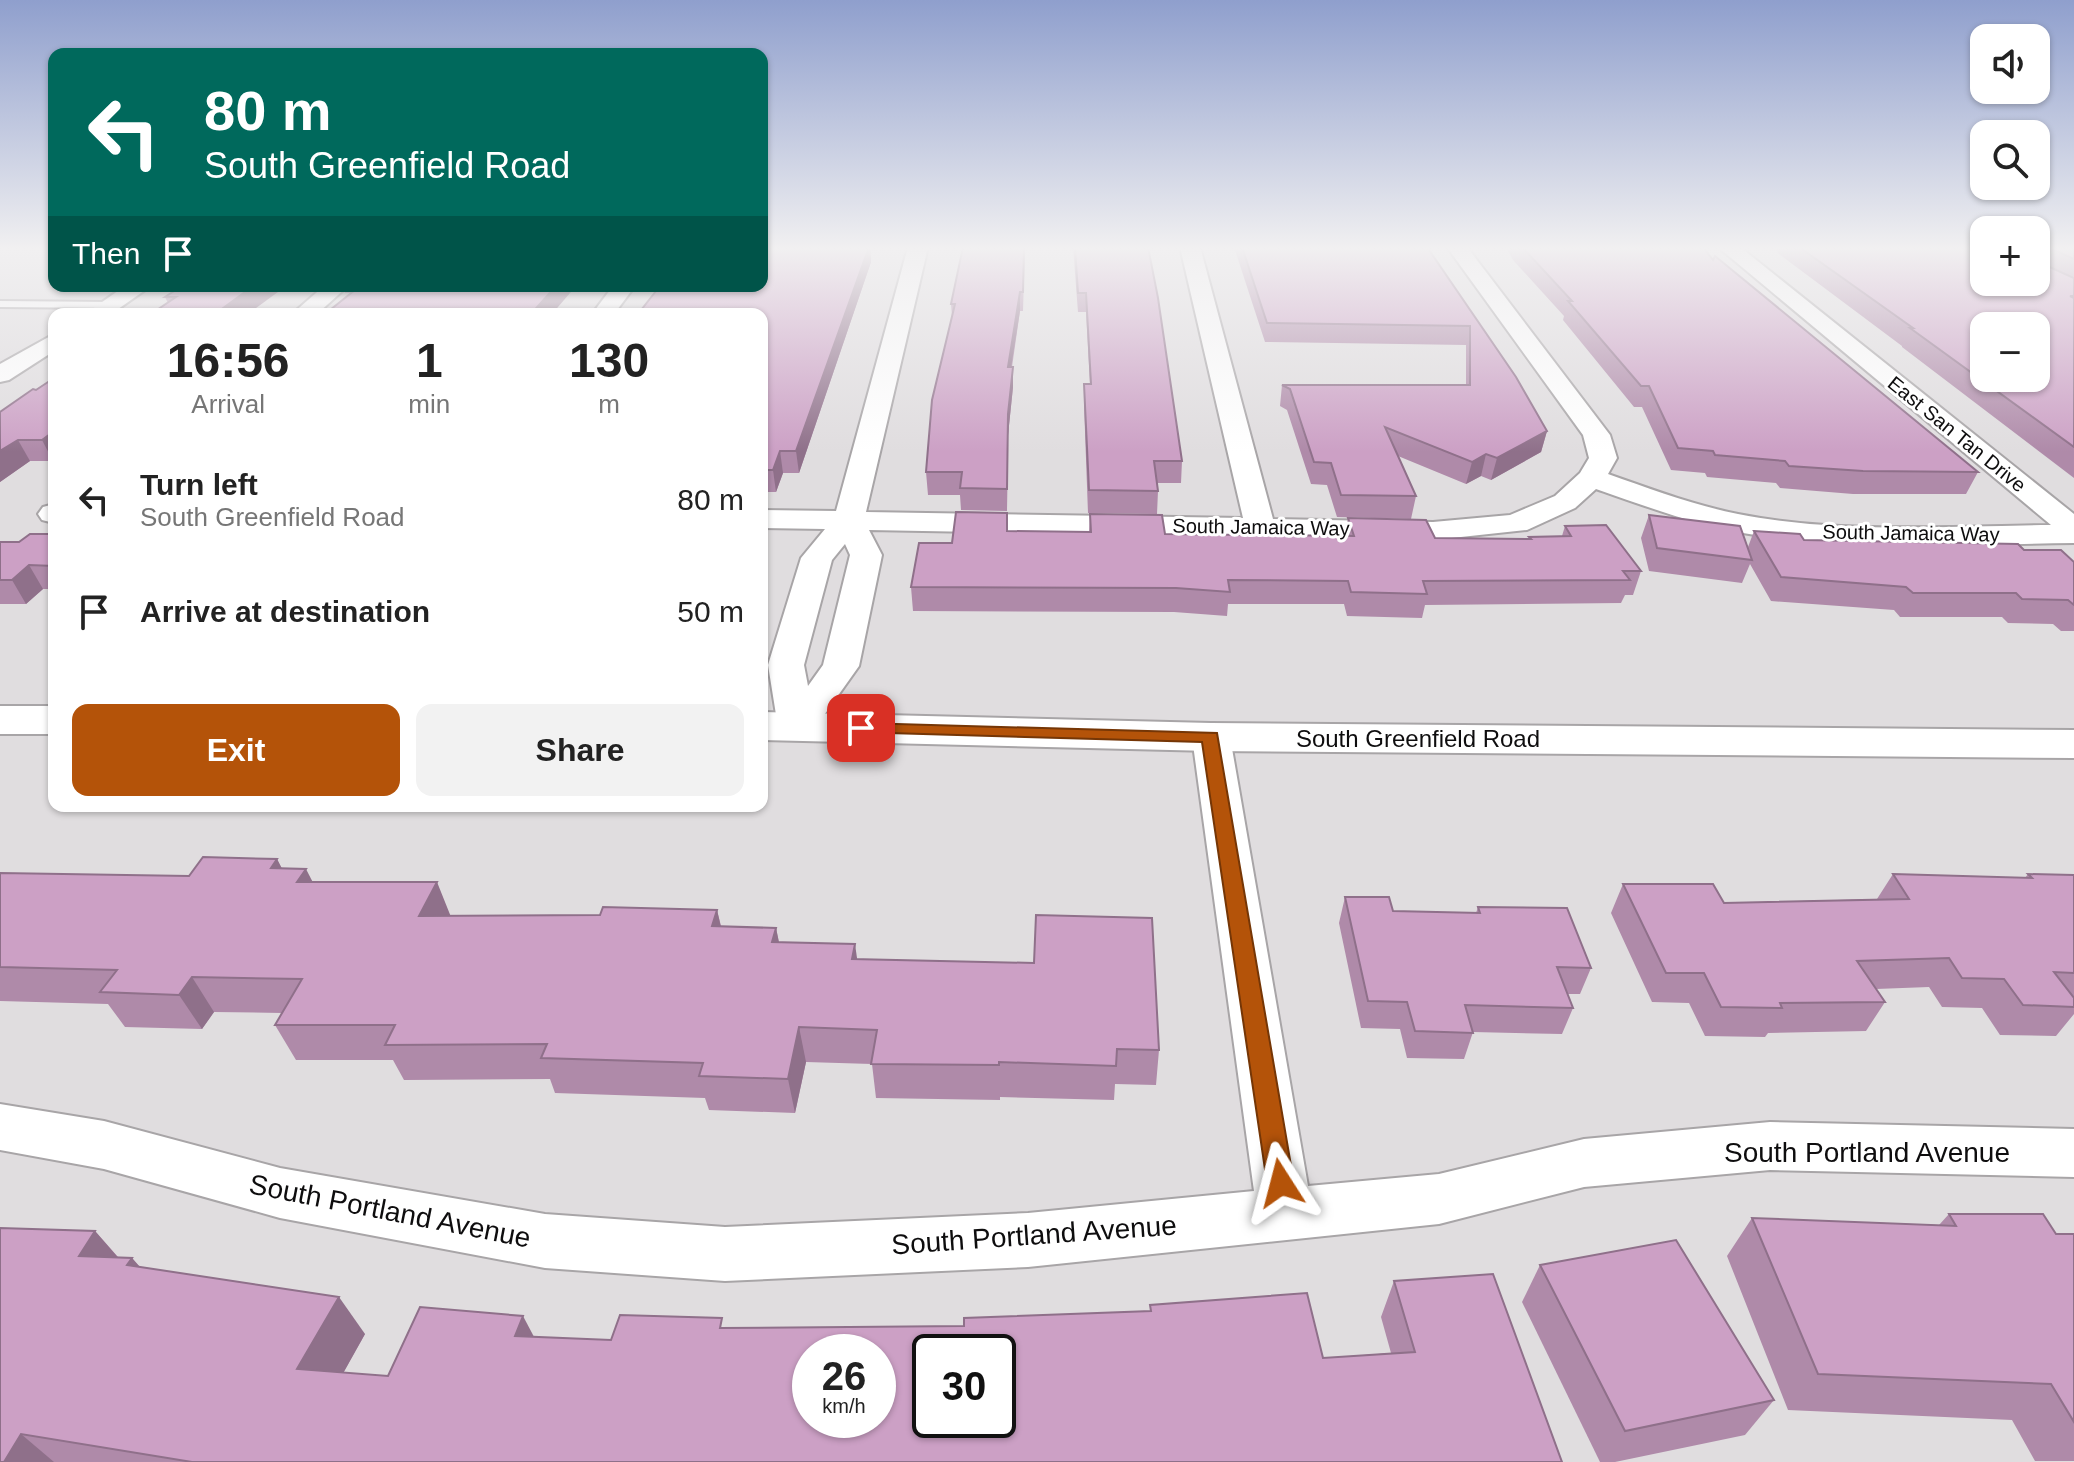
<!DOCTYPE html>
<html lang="en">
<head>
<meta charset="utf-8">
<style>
  :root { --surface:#fff; --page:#f2f2f2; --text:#222; --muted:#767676; --accent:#b45309 }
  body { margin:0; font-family:Helvetica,sans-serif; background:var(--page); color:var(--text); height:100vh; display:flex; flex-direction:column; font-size:30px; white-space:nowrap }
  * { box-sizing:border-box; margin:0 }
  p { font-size:26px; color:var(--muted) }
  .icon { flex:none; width:44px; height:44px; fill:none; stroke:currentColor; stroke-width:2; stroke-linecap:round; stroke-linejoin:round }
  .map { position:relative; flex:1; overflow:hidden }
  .side { position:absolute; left:48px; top:308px; width:720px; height:504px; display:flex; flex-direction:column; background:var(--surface); border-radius:16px; box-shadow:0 2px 6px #0004 }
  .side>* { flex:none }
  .banner { position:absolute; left:48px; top:48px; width:720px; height:244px; border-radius:16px; box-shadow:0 2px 6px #0004; background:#00695c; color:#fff; overflow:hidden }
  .tools { position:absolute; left:1970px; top:24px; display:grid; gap:16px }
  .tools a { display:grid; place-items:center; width:80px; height:80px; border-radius:16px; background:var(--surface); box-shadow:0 2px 6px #0004; font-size:40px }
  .speed { position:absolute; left:792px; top:1334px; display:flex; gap:16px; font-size:40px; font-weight:700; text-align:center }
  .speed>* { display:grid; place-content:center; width:104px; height:104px; border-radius:50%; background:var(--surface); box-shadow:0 2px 6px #0004; line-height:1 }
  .speed small { font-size:20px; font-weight:400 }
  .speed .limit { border:4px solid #111; border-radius:12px; background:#fff; color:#111 }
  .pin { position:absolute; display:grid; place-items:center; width:68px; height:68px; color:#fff; margin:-34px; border-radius:16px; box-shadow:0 4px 12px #0006 }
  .me { position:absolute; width:88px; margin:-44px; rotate:351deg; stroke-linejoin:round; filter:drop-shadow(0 0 6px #0008) }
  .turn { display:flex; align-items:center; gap:28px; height:168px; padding:0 24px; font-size:36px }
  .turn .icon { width:104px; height:104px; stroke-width:2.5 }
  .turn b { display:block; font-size:56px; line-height:68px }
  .then { display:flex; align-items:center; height:76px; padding:0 24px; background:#0003; gap:16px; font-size:30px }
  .eta { display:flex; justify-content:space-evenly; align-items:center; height:136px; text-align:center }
  .eta b { font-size:48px; font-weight:800; line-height:56px }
  .button { display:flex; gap:16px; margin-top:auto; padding:16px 24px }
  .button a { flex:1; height:92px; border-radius:16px; background:var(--accent); color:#fff; font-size:32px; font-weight:800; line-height:92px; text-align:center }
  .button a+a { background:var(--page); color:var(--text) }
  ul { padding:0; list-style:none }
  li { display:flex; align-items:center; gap:24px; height:112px; padding:0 24px }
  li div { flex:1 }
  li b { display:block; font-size:30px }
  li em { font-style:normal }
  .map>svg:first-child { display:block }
</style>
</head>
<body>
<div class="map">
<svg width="2074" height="1462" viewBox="0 0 2074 1462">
  <rect width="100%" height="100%" fill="#e0dddf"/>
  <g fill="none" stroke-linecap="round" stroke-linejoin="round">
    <g stroke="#a8a5a7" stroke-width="4">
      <polygon id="lane" points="0,301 111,302 116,305 111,308 0,307"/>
    </g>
    <g stroke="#a8a5a7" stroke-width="4">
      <g id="street">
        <path d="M 908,247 L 928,247 L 866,512 L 1243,518 L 1180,247 L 1200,247 L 1273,519 L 1433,522 L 1510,515 L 1555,496 L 1580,473 L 1589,458 L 1583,435 L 1447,247 L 1467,247 L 1610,435 L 1617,458 L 1608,474 C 1651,489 1693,505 1738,514 C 1840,534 1947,526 2051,525 L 1718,247 L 1740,247 L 2074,514 L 2074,543 C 1964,544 1852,553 1743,533 C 1693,524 1645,506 1596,489 L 1575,508 L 1527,530 L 1433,540 L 869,530 L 882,555 L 859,666 L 810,735 L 797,739 L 784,735 L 778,727 L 768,665 L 801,558 L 825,529 L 762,528 L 762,510 L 836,511 ZM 845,544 L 850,555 L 823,665 L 808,686 L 804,665 L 832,560 Z"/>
        <polygon points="125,286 151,286 111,314 85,314"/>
        <polygon points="324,286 348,286 317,314 292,314"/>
        <polygon points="613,286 635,286 614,314 592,314"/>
        <polygon points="54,334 54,351 9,380 0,382 0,364"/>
        <polygon points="54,504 54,523 42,520 38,514 43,507"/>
        <polygon points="1211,725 1225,728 1230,737 1308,1186 1439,1174 1584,1139 1770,1122 2074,1129 2074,1177 1770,1170 1584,1187 1439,1224 1028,1267 725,1281 545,1268 280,1218 104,1169 0,1150 0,1104 104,1121 280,1168 545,1214 725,1227 1028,1213 1254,1191 1192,737 1197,728"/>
      </g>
    </g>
    <g stroke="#a8a5a7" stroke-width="4">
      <g id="secondary">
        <rect x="0" y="706" width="54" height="28"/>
        <polygon points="762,712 1211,723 2074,730 2074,758 1211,751 762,740"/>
      </g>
    </g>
    <use href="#lane" fill="#fff" fill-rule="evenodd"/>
    <use href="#street" fill="#fff" fill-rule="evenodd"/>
    <use href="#secondary" fill="#fff" fill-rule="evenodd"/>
  </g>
  <g fill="#af8aa9">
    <polygon points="762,247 870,247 871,262 799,473 783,473 776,492 762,492"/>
    <polygon points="1025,247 1023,311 1020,311 1012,367 1013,387 1008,435 1007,511 961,510 960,495 928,495 926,472 952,316 951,304"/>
    <polygon points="1073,247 1148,247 1182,461 1181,483 1157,483 1158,491 1157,514 1088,513 1084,404 1084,384 1090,384 1086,312 1078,312"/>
    <polygon points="1234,247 1427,247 1547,431 1541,452 1491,480 1481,476 1466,484 1398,456 1416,496 1411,519 1337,517 1327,485 1311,484 1287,410 1280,406 1282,385 1466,385 1466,345 1265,342"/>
    <polygon points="1506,247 1703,247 1713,260 1978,472 1966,494 1853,494 1780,488 1776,483 1707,477 1705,473 1671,470 1642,407 1634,407 1563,320 1564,316 1513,260"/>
    <polygon points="1773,247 2074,247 2074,478 1902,347 1902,346 1779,254"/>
    <polygon points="182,286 320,286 312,292 278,292 168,303 165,297"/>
    <polygon points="343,286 576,286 352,293 345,293"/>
    <polygon points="54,378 54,461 30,461 0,482 0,412"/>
    <polygon points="1090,514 1165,534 1345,536 1348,518 1435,538 1529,539 1529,537 1562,536 1565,526 1641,571 1633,595 1625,595 1621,603 1425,605 1422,618 1347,616 1344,604 1228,604 1227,616 1174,612 913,611 911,587 952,543 1007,531 1089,532"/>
    <polygon points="1649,515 1748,547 1754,531 1804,540 2024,550 2074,562 2074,631 2061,631 2053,624 2008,623 2002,617 1900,617 1894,610 1771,601 1750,564 1742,583 1649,571 1641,538"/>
    <polygon points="54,534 54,589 43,589 26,604 0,604 0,542 19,542"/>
    <polygon points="277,859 282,869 313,882 451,916 600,915 717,910 721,926 776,928 779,942 857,960 1159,1050 1156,1085 1115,1084 1114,1100 1000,1097 1000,1100 876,1098 872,1064 806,1062 795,1113 709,1110 705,1098 555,1093 550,1079 404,1080 393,1060 296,1060 275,1025 282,1013 214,1012 202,1029 125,1027 108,1004 0,1001 0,873 189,876"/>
    <polygon points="1893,874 2025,878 2028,874 2074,875 2074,1014 2056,1036 2000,1035 1982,1008 1942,1007 1929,987 1876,989 1885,1002 1866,1031 1768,1033 1765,1037 1705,1036 1689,1003 1652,1002 1611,913 1623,884 1724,903 1877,899"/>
    <polygon points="1345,897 1393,911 1476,913 1478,907 1591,968 1580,994 1567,994 1573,1008 1562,1034 1473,1032 1464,1059 1407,1058 1400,1029 1361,1028 1339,923"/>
    <polygon points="1949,1214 2056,1234 2074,1234 2074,1461 2035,1461 2012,1420 1788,1410 1727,1256 1752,1218 1939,1225"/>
    <polygon points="95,1231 118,1257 132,1258 140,1267 365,1334 343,1373 388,1376 534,1337 611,1340 725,1328 964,1326 1150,1311 1150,1305 1323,1358 1391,1353 1381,1317 1394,1281 1562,1462 0,1462"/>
    <polygon points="1540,1265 1774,1400 1745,1435 1615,1462 1600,1462 1522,1302"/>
  </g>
  <g fill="#8f708a">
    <polygon points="867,247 870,247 871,262 799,473 796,451"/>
    <polygon points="253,286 275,286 278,292 248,314 215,314"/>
    <polygon points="310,286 320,286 312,292"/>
    <polygon points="556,286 576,286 552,314 531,314"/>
    <polygon points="1020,292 1020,311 1008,387 1008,367"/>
    <polygon points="1013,367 1013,387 1008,435 1007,511 1008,414"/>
    <polygon points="54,431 54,461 53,461 42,440"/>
    <polygon points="1547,431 1541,452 1491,480 1497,458"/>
    <polygon points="18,440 30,461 0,482 0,451"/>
    <polygon points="780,451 783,473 776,492 773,470"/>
    <polygon points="1486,454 1481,476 1466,484 1472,462"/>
    <polygon points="29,565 43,589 26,604 12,580"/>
    <polygon points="277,859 295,894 271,868"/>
    <polygon points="306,869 324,904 297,882"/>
    <polygon points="437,882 451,917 419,916"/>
    <polygon points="717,910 725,945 712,926"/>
    <polygon points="776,928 783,963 772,942"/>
    <polygon points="855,944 860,979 852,959"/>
    <polygon points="192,977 214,1012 202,1029 179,995"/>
    <polygon points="799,1027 806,1062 795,1113 788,1079"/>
    <polygon points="95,1231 128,1269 79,1256"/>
    <polygon points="132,1258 164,1295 127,1265"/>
    <polygon points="339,1297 365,1334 326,1404 297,1369"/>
    <polygon points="523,1316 542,1352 515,1336"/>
    <polygon points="21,1434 54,1462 4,1462"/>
  </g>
  <g fill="#cca0c5" stroke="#8f708a" stroke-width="2" fill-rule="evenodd">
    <polygon points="762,247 869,247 796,451 780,451 773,470 762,470 762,314 638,314 660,286 762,286"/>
    <polygon points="963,247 1024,247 1023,292 1020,292 1008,367 1013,367 1008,414 1007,489 960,488 962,472 926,472 932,400 955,304 951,304"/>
    <polygon points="1075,247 1148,247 1158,298 1182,461 1154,461 1158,491 1089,490 1084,384 1091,384 1086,293 1078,293"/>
    <polygon points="1242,247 1427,247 1516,377 1547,431 1497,458 1486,454 1472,462 1385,427 1416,496 1341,495 1331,463 1314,462 1290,389 1282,385 1470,385 1470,326 1267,323"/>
    <polygon points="1522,247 1703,247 1713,260 1715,256 1978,472 1863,471 1789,466 1785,461 1715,455 1713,451 1678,448 1649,386 1641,386 1568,301 1572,301"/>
    <path d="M 1799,247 L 1984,247 L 1984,282 L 2036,282 L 2036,247 L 2042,247 L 2043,264 L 2074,278 L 2074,296 L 2070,296 L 2074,298 L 2074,447 L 1910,328 L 1913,328 ZM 1984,326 L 2036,326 L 2036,378 L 1984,378 Z"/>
    <polygon points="2048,247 2074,247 2074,259"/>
    <polygon points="182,286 253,286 215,314 151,314 176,297 165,297"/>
    <polygon points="360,286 556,286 531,314 325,314"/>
    <polygon points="54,378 54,431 42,440 18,440 0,451 0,412 33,389 36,390"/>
    <polygon points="956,512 1007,513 1007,531 1091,532 1090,514 1162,515 1165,534 1354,536 1348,518 1426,520 1435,538 1531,539 1529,537 1571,536 1565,526 1606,525 1641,571 1623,571 1630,580 1423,581 1427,594 1351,592 1348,581 1228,580 1230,592 1176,588 911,587 919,543 952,543"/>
    <polygon points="1649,515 1740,526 1752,560 1657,548"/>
    <polygon points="1754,531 1800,534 1804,540 2018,544 2024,550 2061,550 2074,562 2074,605 2068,600 2022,599 2016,593 1913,593 1906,587 1781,577"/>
    <polygon points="30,534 54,534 54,566 29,565 12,580 0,580 0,542 19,542"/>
    <polygon points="203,857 277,859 271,868 306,869 297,882 437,882 419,916 600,915 603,907 717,910 712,926 776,928 772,942 855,944 852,959 1034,963 1036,915 1152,918 1159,1050 1117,1049 1116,1066 999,1062 999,1065 871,1064 877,1030 799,1027 788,1079 699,1076 703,1063 541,1058 547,1044 385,1045 395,1025 275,1025 302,979 192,977 179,995 100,992 117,970 0,967 0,873 189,876"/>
    <polygon points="1893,874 2032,878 2028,874 2074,875 2074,973 2054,972 2074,998 2074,1007 2023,1005 2004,979 1962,978 1949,958 1857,961 1885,1002 1780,1003 1782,1008 1721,1007 1704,973 1666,973 1623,884 1713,884 1724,903 1909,899"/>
    <polygon points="1345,897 1389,897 1393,911 1480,913 1478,907 1567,908 1591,968 1557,967 1573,1008 1465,1005 1473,1033 1415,1031 1407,1002 1368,1001"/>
    <polygon points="1949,1214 2043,1214 2056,1234 2074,1234 2074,1422 2051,1384 1818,1374 1752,1218 1956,1226"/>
    <path d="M 0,1228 L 95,1231 L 79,1256 L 132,1258 L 127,1265 L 339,1297 L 297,1369 L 388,1376 L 420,1307 L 523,1316 L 515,1336 L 611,1340 L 620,1315 L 722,1318 L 720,1328 L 964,1326 L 964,1318 L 1151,1311 L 1150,1305 L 1307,1293 L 1323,1358 L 1415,1352 L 1394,1281 L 1493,1274 L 1562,1462 L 192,1462 L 21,1434 L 4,1462 L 0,1462 ZM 810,1352 L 878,1352 L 878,1420 L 810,1420 ZM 930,1352 L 998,1352 L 998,1420 L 930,1420 Z"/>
    <polygon points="1676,1240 1774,1400 1625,1431 1540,1265"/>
  </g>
  <linearGradient id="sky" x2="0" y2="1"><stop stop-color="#8f9fcd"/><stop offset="0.55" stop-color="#f1f0f1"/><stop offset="1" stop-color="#f1f0f1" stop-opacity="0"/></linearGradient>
  <rect width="2074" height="452" fill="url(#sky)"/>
  <polygon fill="#b45309" stroke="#753606" stroke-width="2" points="861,723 1217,733 1294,1183 1290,1191 1281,1195 1271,1191 1267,1183 1202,742 854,732 852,728"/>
  <g text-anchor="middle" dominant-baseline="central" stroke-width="6" stroke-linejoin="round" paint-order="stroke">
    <g font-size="20" fill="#0e0d0e" stroke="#fff">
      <text transform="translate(1957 434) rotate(39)">East San Tan Drive</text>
      <text transform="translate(1261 527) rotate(1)">South Jamaica Way</text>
      <text transform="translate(1911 533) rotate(1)">South Jamaica Way</text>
    </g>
    <g font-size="24" fill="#0e0d0e" stroke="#fff">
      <text x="1418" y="738">South Greenfield Road</text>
    </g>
    <g font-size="28" fill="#0e0d0e" stroke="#fff">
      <text x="1867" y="1152">South Portland Avenue</text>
      <text transform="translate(390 1211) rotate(11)">South Portland Avenue</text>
      <text transform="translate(1034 1235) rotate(-4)">South Portland Avenue</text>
    </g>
  </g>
</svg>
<div class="tools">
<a><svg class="icon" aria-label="sound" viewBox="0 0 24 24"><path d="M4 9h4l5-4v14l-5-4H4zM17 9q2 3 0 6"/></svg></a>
<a><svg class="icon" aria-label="search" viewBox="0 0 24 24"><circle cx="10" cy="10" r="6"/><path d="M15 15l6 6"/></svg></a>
<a>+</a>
<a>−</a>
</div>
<div class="speed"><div>26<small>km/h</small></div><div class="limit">30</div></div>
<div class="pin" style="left:861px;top:728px;background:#d93025"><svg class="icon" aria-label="arrive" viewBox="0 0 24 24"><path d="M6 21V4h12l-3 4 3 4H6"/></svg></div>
<svg class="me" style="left:1281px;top:1183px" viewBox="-20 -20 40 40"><path d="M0-17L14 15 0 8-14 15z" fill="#b45309" stroke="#fff" stroke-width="4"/></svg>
<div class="banner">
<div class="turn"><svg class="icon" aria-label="left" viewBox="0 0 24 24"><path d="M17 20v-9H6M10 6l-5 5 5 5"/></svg><div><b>80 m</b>South Greenfield Road</div></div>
<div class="then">Then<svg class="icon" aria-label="arrive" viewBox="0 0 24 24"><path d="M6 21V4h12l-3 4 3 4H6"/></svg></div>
</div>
<section class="side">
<div class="eta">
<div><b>16:56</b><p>Arrival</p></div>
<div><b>1</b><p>min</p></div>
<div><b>130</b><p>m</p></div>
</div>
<ul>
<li><svg class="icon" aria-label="left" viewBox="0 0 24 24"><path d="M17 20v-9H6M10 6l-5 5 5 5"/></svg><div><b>Turn left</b><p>South Greenfield Road</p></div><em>80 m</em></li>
<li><svg class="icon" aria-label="arrive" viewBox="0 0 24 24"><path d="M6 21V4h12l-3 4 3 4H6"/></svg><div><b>Arrive at destination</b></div><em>50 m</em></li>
</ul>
<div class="button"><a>Exit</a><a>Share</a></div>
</section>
</div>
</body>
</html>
